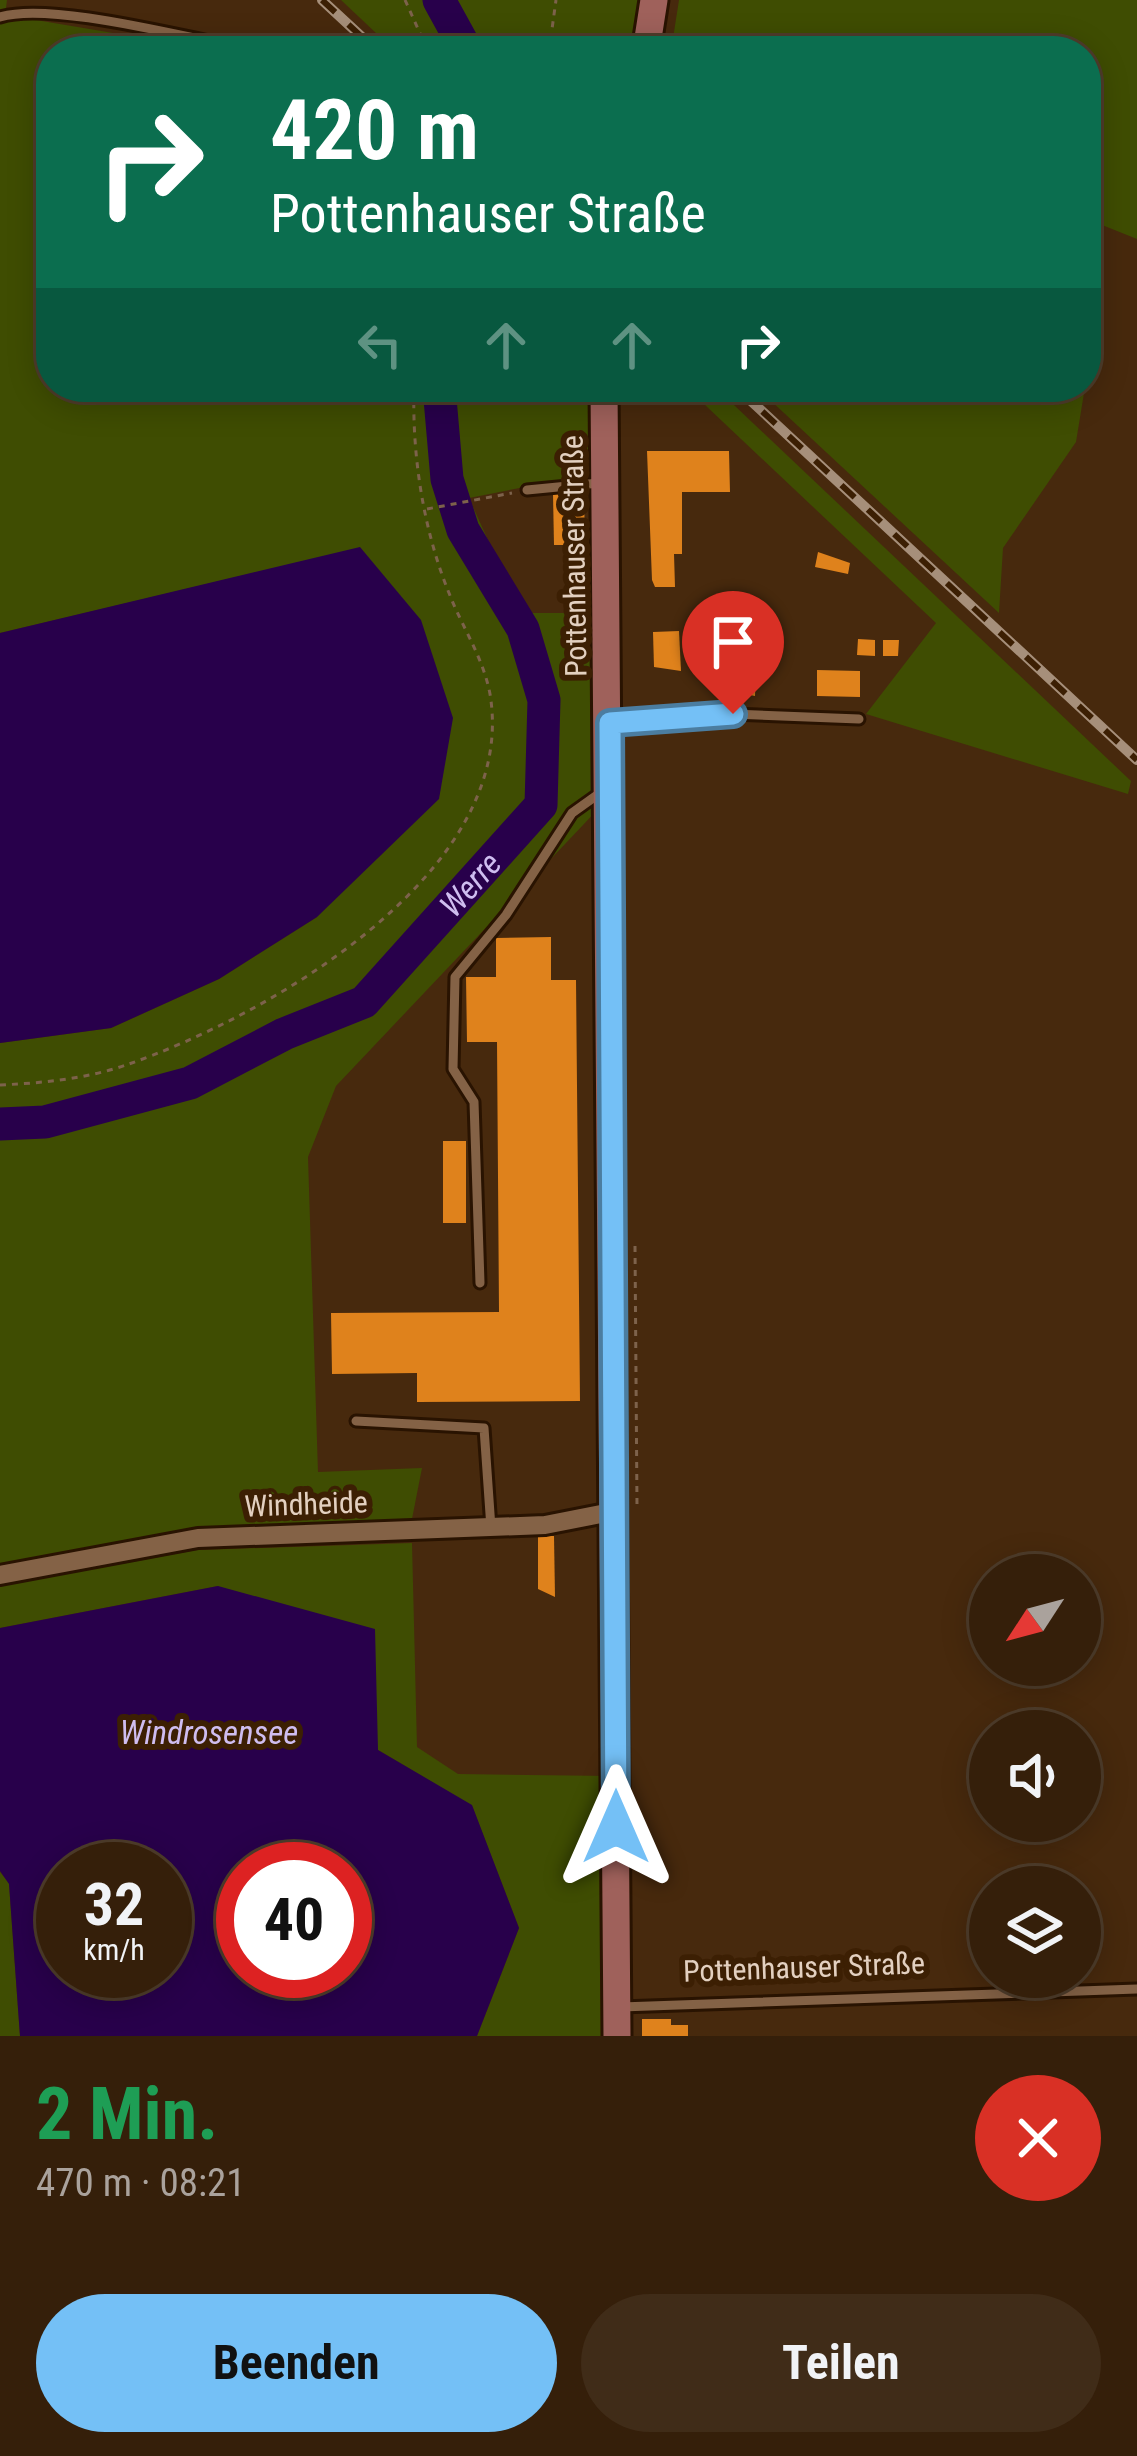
<!DOCTYPE html>
<html lang="de">
<head>
<meta charset="utf-8">
<style>
  :root { --surface:#351f0a; --page:#402c18; --text:#f1f3f6; --muted:#aaa29c; --line:#4f3d2b; --accent:#74c0f6 }
  body { margin:0; font-family:"Roboto Condensed",sans-serif; background:var(--page); color:var(--text); height:100vh; display:flex; flex-direction:column; font-size:45px; white-space:nowrap }
  * { box-sizing:border-box; margin:0 }
  p { font-size:39px; color:var(--muted) }
  .icon { flex:none; width:66px; height:66px; fill:none; stroke:currentColor; stroke-width:2; stroke-linecap:round; stroke-linejoin:round }
  .map { position:relative; height:2036px; overflow:hidden }
  .side { display:flex; flex-direction:column; background:var(--surface); flex:1 }
  .side>* { flex:none }
  .hud { position:absolute; left:36px; top:36px; width:1065px; height:366px; border-radius:48px; box-shadow:0 6px 30px #0003,0 0 0 3px var(--line); background:#0b6e4f; color:#fff; overflow:hidden }
  .needle { width:78px; rotate:234deg }
  .buttons { position:absolute; left:969px; top:1554px; display:grid; gap:24px }
  .buttons a { display:grid; place-items:center; width:132px; height:132px; border-radius:50%; background:var(--surface); box-shadow:0 6px 30px #0003,0 0 0 3px var(--line); font-size:60px }
  .speed { position:absolute; left:36px; top:1842px; display:flex; gap:24px; font-size:60px; font-weight:700; text-align:center }
  .speed>* { display:grid; place-content:center; width:156px; height:156px; border-radius:50%; background:var(--surface); box-shadow:0 6px 30px #0003,0 0 0 3px var(--line); line-height:1 }
  .speed small { font-size:30px; font-weight:400 }
  .speed .limit { border:18px solid #d22; background:#fff; color:#111 }
  .pin { position:absolute; display:grid; place-items:center; width:102px; height:102px; color:#fff; margin:-123px -51px; border-radius:50% 50% 50% 0; rotate:-45deg; box-shadow:0 0 12px #0007 }
  .pin .icon { rotate:45deg }
  .me { position:absolute; width:132px; margin:-66px; rotate:0deg; stroke-linejoin:round; filter:drop-shadow(0 0 9px #0008) }
  .turn { display:flex; align-items:center; gap:42px; height:252px; padding:0 36px; font-size:54px }
  .turn .icon { width:156px; height:156px; stroke-width:2.5 }
  .turn b { display:block; font-size:84px; line-height:102px }
  .lanes { display:flex; align-items:center; height:114px; padding:0 36px; background:#0003; justify-content:center; gap:60px; direction:ltr }
  .lanes .off { opacity:.35 }
  .round { display:grid; place-items:center; flex:none; width:126px; height:126px; border-radius:63px; background:var(--page) }
  .head { display:flex; align-items:center; justify-content:space-between; height:204px; padding:0 36px }
  h1 { font-size:72px; font-weight:700; line-height:90px; color:#1e9e55 }
  .button { display:flex; gap:24px; margin-top:auto; padding:24px 36px }
  .button a { flex:1; height:138px; border-radius:72px; background:var(--accent); color:#111; font-size:48px; font-weight:700; line-height:138px; text-align:center }
  .button a+a { background:var(--page); color:var(--text) }
  .map>svg:first-child { display:block }
</style>
</head>
<body>
<div class="map">
<svg width="1137" height="2036" viewBox="0 0 1137 2036">
  <rect width="100%" height="100%" fill="#47290d"/>
  <g fill="#3f4d02">
    <polygon points="0,0 7,0 6,8 42,21 208,49 51,51 51,387 594,387 596,473 469,498 521,613 598,613 601,806 336,1086 308,1157 318,1472 422,1468 411,1524 193,1528 0,1565 0,1043 111,1028 219,979 317,917 360,548 0,633"/>
    <polygon points="341,0 642,0 634,51 395,51"/>
    <polygon points="679,0 1137,0 1137,239 1097,223 1087,248 1086,379 1086,51 671,51"/>
    <polygon points="686,387 715,387 1131,781 1128,794 866,714 936,623"/>
    <polygon points="756,387 1085,387 1076,442 1003,548 999,613"/>
    <polygon points="412,1543 417,1747 458,1774 612,1776 611,2036 477,2036 519,1928 472,1806 378,1750 218,1586 0,1628 0,1586 197,1550"/>
    <polygon points="0,1872 9,1883 20,2036 0,2036"/>
  </g>
  <g fill="#28004b" fill-rule="evenodd">
    <polygon points="360,547 421,620 453,718 439,799 317,917 219,979 111,1028 0,1043 0,633"/>
    <path d="M 218,1586 L 375,1629 L 378,1750 L 472,1805 L 519,1928 L 477,2036 L 20,2036 L 9,1884 L 0,1871 L 0,1628 ZM 63,1869 L 165,1869 L 165,1971 L 63,1971 ZM 243,1869 L 345,1869 L 345,1971 L 243,1971 Z"/>
  </g>
  <g fill="none" stroke-linecap="round" stroke-linejoin="round">
    <g stroke="#28004b" stroke-width="33">
      <polyline points="439,0 467,51"/>
      <path id="s1" d="M 0,1124 L 45,1122 L 190,1083 L 284,1034 L 364,1002 L 541,805 L 544,700 L 523,629 L 463,530 L 447,479 L 439,387"/>
    </g>
  </g>
  <g fill="#df821c">
    <polygon points="647,451 729,451 730,492 682,492 682,554 674,554 675,587 655,587 652,580"/>
    <polygon points="553,494 584,494 585,545 554,545"/>
    <polygon points="818,552 850,563 848,574 815,567"/>
    <polygon points="679,631 681,671 654,667 653,632"/>
    <polygon points="858,639 875,640 875,656 857,655"/>
    <polygon points="883,640 899,640 898,656 883,656"/>
    <polygon points="696,657 726,657 726,671 756,672 755,696 713,688 713,674 696,674"/>
    <polygon points="817,670 860,671 860,697 817,696"/>
    <polygon points="551,937 551,980 576,980 580,1401 417,1402 417,1373 332,1374 331,1313 499,1312 497,1042 467,1042 466,977 496,977 496,938"/>
    <rect x="443" y="1141" width="23" height="82"/>
    <polygon points="538,1536 554,1536 555,1597 538,1589"/>
    <polygon points="642,2019 671,2019 671,2025 688,2025 688,2036 642,2036"/>
  </g>
  <g fill="none" stroke-linecap="round" stroke-linejoin="round">
    <g stroke="#291301" stroke-width="15">
      <g id="lane">
        <path d="M 0,17 C 51,1 191,39 249,49"/>
        <polyline points="527,490 599,483"/>
        <polyline points="614,723 733,714 859,719"/>
        <polyline points="480,1283 474,1102 453,1069 455,977 506,915 572,813 600,793"/>
        <polyline points="356,1421 484,1428 491,1528"/>
        <polyline points="621,2007 1137,1989"/>
      </g>
    </g>
    <g stroke="#291301" stroke-width="24">
      <polyline id="street" points="0,1575 198,1538 545,1525 616,1511"/>
    </g>
    <g stroke="#291301" stroke-width="33">
      <g id="secondary">
        <polyline points="646,51 654,0"/>
        <polyline points="604,387 617,2036"/>
      </g>
    </g>
    <g stroke="#7d624b" stroke-width="3" stroke-dasharray="6 6" stroke-linecap="butt">
      <polyline points="405,0 428,51"/>
      <polyline points="549,51 556,0"/>
      <polyline points="427,509 512,493"/>
      <path d="M 0,1085 C 42,1083 86,1079 126,1065 C 266,1017 520,873 490,694 C 483,657 462,627 449,593 C 423,529 412,455 414,387"/>
      <polyline points="635,1246 637,1506"/>
    </g>
    <use href="#lane" stroke="#846246" stroke-width="9"/>
    <use href="#street" stroke="#846246" stroke-width="18"/>
    <use href="#secondary" stroke="#9f615b" stroke-width="27"/>
    <g stroke="#a68f7a" stroke-width="10">
      <g id="rail">
        <polyline points="322,0 377,51"/>
        <polyline points="736,387 1137,760"/>
      </g>
    </g>
    <use href="#rail" stroke="#3c1f03" stroke-width="6" stroke-dasharray="18" stroke-linecap="butt"/>
  </g>
  <g fill="none" stroke-linecap="round" stroke-linejoin="round">
    <g stroke="#4b7da0" stroke-width="30">
      <polyline id="route" points="616,1827 610,723 733,714"/>
    </g>
    <use href="#route" stroke="#74c0f6" stroke-width="21"/>
  </g>
  <g text-anchor="middle" dominant-baseline="central" stroke-width="12" stroke-linejoin="round" paint-order="stroke">
    <g font-size="30" fill="#e3d0c0" stroke="#3c1f03">
      <text transform="translate(574 556) rotate(-91)">Pottenhauser Straße</text>
      <text transform="translate(306 1504) rotate(-2)">Windheide</text>
      <text transform="translate(804 1967) rotate(-2)">Pottenhauser Straße</text>
    </g>
    <g font-size="33" font-style="italic" fill="#cfbdf0" stroke="#3c1f03">
      <text stroke="none"><textPath href="#s1" startOffset="546">Werre</textPath></text>
      <text x="209" y="1732">Windrosensee</text>
    </g>
  </g>
</svg>
<div class="buttons">
<a><svg class="needle" viewBox="-14 -14 28 28"><path d="M0-13l5 13h-10z" fill="#e53935"/><path d="M0 13l5-13h-10z" fill="#aaa29c"/></svg></a>
<a><svg class="icon" aria-label="sound" viewBox="0 0 24 24"><path d="M4 9h4l5-4v14l-5-4H4zM17 9q2 3 0 6"/></svg></a>
<a><svg class="icon" aria-label="layers" viewBox="0 0 24 24"><path d="M12 4l9 5-9 5-9-5zM3 14l9 5 9-5"/></svg></a>
</div>
<div class="speed"><div>32<small>km/h</small></div><div class="limit">40</div></div>
<div class="pin" style="left:733px;top:714px;background:#d93025"><svg class="icon" aria-label="arrive" viewBox="0 0 24 24"><path d="M6 21V4h12l-3 4 3 4H6"/></svg></div>
<svg class="me" style="left:616px;top:1827px" viewBox="-20 -20 40 40"><path d="M0-17L14 15 0 8-14 15z" fill="#74c0f6" stroke="#fff" stroke-width="4"/></svg>
<div class="hud">
<div class="turn"><svg class="icon" aria-label="right" viewBox="0 0 24 24"><path d="M7 20v-9h11M14 6l5 5-5 5"/></svg><div><b>420 m</b>Pottenhauser Straße</div></div>
<div class="lanes"><svg class="icon off" aria-label="left" viewBox="0 0 24 24"><path d="M17 20v-9H6M10 6l-5 5 5 5"/></svg><svg class="icon off" aria-label="ahead" viewBox="0 0 24 24"><path d="M12 20V5M6 11l6-6 6 6"/></svg><svg class="icon off" aria-label="ahead" viewBox="0 0 24 24"><path d="M12 20V5M6 11l6-6 6 6"/></svg><svg class="icon" aria-label="right" viewBox="0 0 24 24"><path d="M7 20v-9h11M14 6l5 5-5 5"/></svg></div>
</div>
</div>
<section class="side">
<div class="head"><div><h1>2 Min.</h1><p>470 m · 08:21</p></div><a class="round" style="background:#d93025;color:#fff"><svg class="icon" aria-label="close" viewBox="0 0 24 24"><path d="M6 6l12 12M18 6L6 18"/></svg></a></div>
<div class="button"><a>Beenden</a><a>Teilen</a></div>
</section>
</body>
</html>
